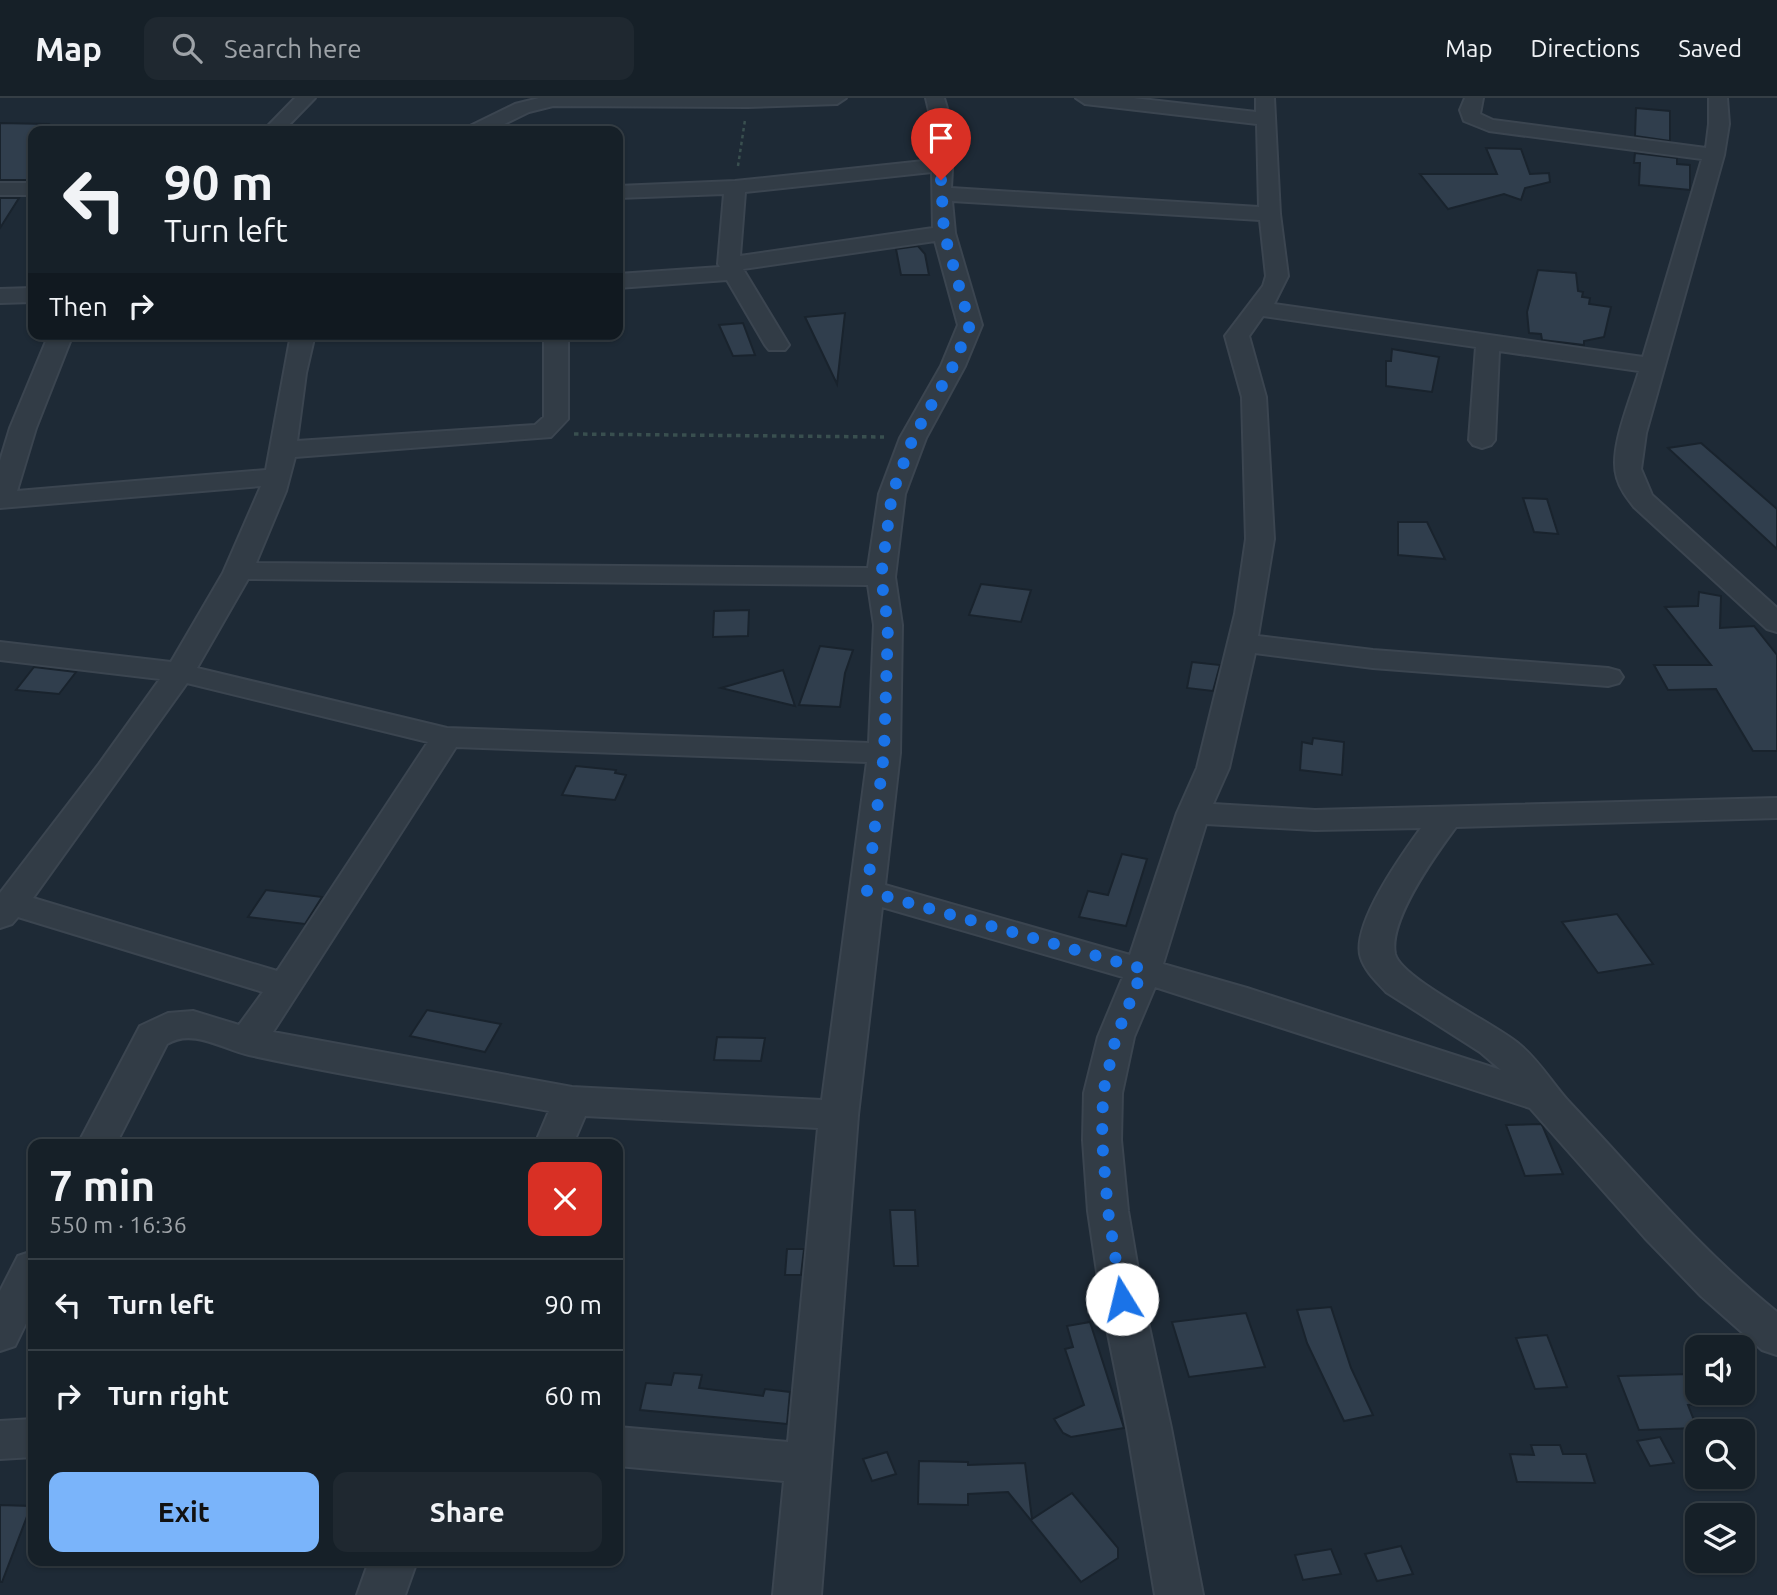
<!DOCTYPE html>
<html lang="en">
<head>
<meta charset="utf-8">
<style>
  :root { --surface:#162028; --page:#1f2830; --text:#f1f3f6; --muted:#9ea3a8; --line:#353e45; --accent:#7ab4fa }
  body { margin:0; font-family:Ubuntu,sans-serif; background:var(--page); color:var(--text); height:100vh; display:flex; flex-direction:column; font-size:26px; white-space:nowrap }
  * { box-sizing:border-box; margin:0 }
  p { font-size:23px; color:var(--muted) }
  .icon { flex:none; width:38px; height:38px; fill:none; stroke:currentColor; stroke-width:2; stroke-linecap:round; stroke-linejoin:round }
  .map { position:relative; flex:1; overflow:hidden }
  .panel { position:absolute; left:28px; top:1041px; width:595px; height:427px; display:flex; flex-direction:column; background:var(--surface); border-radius:14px; box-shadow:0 2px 5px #0004,0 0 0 2px var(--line) }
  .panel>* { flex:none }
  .guide { position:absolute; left:28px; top:28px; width:595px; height:214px; border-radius:14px; box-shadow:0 2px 5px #0004,0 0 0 2px var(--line); background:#162028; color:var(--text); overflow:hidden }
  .controls { position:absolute; left:1685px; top:1237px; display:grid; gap:14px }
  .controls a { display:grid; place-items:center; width:70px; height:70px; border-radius:14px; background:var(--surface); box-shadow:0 2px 5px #0004,0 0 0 2px var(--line); font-size:35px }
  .pin { position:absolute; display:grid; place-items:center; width:60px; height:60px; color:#fff; margin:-72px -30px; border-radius:50% 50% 50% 0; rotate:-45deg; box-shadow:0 0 7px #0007 }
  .pin .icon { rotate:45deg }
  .me { position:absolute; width:77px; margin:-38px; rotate:351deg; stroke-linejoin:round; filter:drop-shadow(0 0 5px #0008) }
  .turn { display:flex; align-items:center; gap:24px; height:147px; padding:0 21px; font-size:32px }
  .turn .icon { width:91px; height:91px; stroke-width:2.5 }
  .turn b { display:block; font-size:49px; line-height:60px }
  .then { display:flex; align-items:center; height:66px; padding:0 21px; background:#0003; gap:14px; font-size:26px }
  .round { display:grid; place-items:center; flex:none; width:74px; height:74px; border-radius:14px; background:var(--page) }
  .summary { display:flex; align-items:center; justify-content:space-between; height:119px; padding:0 21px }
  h1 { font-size:42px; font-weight:700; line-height:52px }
  .button { display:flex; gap:14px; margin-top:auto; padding:14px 21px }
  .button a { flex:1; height:80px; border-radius:14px; background:var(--accent); color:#111; font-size:28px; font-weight:700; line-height:80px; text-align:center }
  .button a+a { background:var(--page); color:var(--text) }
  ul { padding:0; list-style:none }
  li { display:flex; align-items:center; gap:21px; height:91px; padding:0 21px; border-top:2px solid var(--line) }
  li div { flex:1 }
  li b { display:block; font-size:26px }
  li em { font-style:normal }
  header { display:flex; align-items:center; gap:42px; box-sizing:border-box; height:98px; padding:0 35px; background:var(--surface); border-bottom:2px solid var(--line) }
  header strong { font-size:33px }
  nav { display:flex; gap:38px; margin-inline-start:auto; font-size:24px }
  .search { width:490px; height:63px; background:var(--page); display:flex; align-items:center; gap:18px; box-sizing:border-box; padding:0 24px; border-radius:14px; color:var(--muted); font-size:26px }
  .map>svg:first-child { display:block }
</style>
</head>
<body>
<header>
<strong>Map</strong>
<div class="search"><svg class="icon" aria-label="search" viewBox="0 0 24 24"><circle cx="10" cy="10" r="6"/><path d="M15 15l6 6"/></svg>Search here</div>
<nav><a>Map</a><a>Directions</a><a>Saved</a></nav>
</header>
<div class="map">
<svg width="1777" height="1497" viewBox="0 0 1777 1497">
  <rect width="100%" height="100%" fill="#1e2a36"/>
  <g fill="#303e4d" stroke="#19232d" stroke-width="2">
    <polygon points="1636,10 1670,13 1670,43 1635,38"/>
    <polygon points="0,25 48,26 41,33 33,33 33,82 0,82"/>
    <polygon points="1486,50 1521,51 1530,76 1549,75 1550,84 1525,90 1521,102 1504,96 1448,111 1420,76 1497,76"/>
    <polygon points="1635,55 1677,60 1677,66 1690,67 1690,92 1639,87 1640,65 1634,65"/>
    <polygon points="0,100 19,100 0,130"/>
    <polygon points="918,148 925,156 929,177 901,177 896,151"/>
    <polygon points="1538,172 1576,175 1578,193 1583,194 1582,199 1590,200 1589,206 1611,209 1604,239 1584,243 1584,247 1542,242 1541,236 1529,235 1527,214"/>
    <polygon points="845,215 837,286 805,219"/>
    <polygon points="743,225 755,257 733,258 719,227"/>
    <polygon points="1392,251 1439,259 1432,294 1386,288 1386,263 1391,263"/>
    <polygon points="1701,345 1777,411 1777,451 1668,350"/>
    <polygon points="1523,400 1547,401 1558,436 1534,434"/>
    <polygon points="1398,424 1427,424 1445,461 1398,457"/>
    <polygon points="981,486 1031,492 1021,524 969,517"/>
    <polygon points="1699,494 1721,498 1720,530 1754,528 1777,557 1777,653 1753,653 1716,591 1668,592 1654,567 1711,567 1665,509 1698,508"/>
    <polygon points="749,512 748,538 713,539 714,513"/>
    <polygon points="820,548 853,552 845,575 840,609 799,607"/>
    <polygon points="1192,564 1220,567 1213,593 1187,590"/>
    <polygon points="34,569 76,574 59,596 16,592"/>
    <polygon points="783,572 795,608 721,590"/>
    <polygon points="1313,640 1344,644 1342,677 1300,672 1302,644 1312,646"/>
    <polygon points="576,668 616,672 615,675 626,677 615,702 562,697"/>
    <polygon points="1122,756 1147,761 1126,828 1079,819 1088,793 1108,797"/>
    <polygon points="266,792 322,799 305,826 248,819"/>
    <polygon points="1617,816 1653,866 1598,875 1562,824"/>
    <polygon points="427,912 501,926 485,954 410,938"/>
    <polygon points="717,939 765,940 761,963 714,962"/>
    <polygon points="1541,1026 1543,1029 1563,1076 1525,1078 1506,1027"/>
    <polygon points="890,1112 915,1112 918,1168 894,1168"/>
    <polygon points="787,1151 804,1151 801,1177 785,1177"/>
    <polygon points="1331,1209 1351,1270 1373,1317 1344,1323 1307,1245 1297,1212"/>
    <polygon points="1246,1215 1265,1269 1189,1279 1172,1224"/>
    <polygon points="1090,1224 1124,1330 1071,1339 1063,1335 1054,1321 1084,1307 1065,1251 1073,1249 1067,1228"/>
    <polygon points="1547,1237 1567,1289 1535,1291 1516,1240"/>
    <polygon points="674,1275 702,1277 699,1290 763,1298 765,1291 790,1294 787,1326 640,1312 646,1285 671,1287"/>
    <polygon points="1690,1276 1703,1306 1688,1307 1697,1330 1639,1332 1618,1278"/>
    <polygon points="1660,1339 1674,1365 1650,1368 1637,1343"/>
    <polygon points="1531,1347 1560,1347 1563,1356 1586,1356 1595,1385 1517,1384 1510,1356 1534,1357"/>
    <polygon points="887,1354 896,1376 872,1383 863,1361"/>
    <polygon points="919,1363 968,1364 968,1367 1025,1365 1032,1421 1072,1395 1118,1450 1118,1460 1081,1484 1008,1394 968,1396 968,1407 918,1406"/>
    <polygon points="0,1407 31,1408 2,1484 0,1484"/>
    <polygon points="1401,1448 1413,1476 1377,1483 1365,1456"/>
    <polygon points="1331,1451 1341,1476 1303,1482 1295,1457"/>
  </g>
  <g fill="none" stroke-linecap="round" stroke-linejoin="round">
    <g stroke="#3b4550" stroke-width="4">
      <g id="minor">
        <polygon points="295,0 315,0 283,33 263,33"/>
        <polygon points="539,0 846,0 837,6 748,9 553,8 529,14 490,33 465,33 468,29 515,6"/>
        <path d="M 926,0 L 944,0 L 954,34 L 951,90 L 1259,109 L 1257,26 L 1085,6 L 1076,0 L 1133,0 L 1256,14 L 1256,0 L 1274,0 L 1280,116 L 1288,178 L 1274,206 L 1643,259 L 1702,61 L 1489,33 L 1464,23 L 1460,12 L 1465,0 L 1483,0 L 1480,16 L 1493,22 L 1706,50 L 1709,26 L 1709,0 L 1727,0 L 1729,26 L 1724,57 L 1646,335 L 1641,371 L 1652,397 L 1777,510 L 1777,534 L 1767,531 L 1634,409 C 1627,400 1620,391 1617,380 C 1608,352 1631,301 1639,273 L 1499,253 L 1495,342 L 1491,347 L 1482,350 L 1473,347 L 1469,342 L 1476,249 L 1263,218 L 1249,238 L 1266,299 L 1274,441 L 1258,538 L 1373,552 L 1608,570 L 1619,573 L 1623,579 L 1619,585 L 1608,588 L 1373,570 L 1255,555 L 1229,670 L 1213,706 L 1315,712 L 1777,700 L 1777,720 L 1456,729 C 1436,756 1388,822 1395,856 C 1401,881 1496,926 1519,946 C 1540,963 1553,987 1571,1006 C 1638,1077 1701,1153 1777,1214 L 1777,1257 L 1762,1252 L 1701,1198 L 1645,1140 L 1530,1010 L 1155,889 L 1134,939 L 1122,995 L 1121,1042 L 1128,1113 L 1143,1201 L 1171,1330 L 1203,1497 L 1155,1497 L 1127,1330 L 1101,1201 L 1088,1113 L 1083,1042 L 1084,995 L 1098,939 L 1123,879 L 882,809 L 858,1017 L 821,1497 L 773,1497 L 784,1383 L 618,1368 L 618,1329 L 788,1344 L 818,1030 L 585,1018 L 573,1046 L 535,1046 L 549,1013 C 449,994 348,979 249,957 C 222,951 193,930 167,946 L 116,1046 L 78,1046 L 140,928 L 168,915 L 193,913 L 239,927 L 263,894 L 18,819 L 12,826 L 0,830 L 0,795 L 99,666 L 160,581 L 0,562 L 0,544 L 171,564 L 223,475 L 261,388 L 0,410 L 0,363 L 10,330 L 49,236 L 73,236 L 36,330 L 17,393 L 266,372 L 291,236 L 315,236 L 306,275 L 297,343 L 535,327 L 544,319 L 544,236 L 568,236 L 568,321 L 551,339 L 295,359 L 286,393 L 256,465 L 868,470 L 879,396 L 900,340 L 941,268 L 958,227 L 935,143 L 743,171 L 789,247 L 785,252 L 769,252 L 765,247 L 727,182 L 618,190 L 618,176 L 720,169 L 718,166 L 724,96 L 618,100 L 618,88 L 735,83 L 933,62 L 934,34 ZM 932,74 L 933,130 L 740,158 L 745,94 ZM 952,103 L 1260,122 L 1266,178 L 1263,188 L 1225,238 L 1242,299 L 1246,441 L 1235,516 L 1197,670 L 1177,715 L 1130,857 L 885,787 L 900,655 L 902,527 L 895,479 L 905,396 L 926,340 L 965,268 L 982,227 L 955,135 ZM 248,481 L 868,487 L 874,527 L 869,645 L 447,630 L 197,570 ZM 187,585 L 428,644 L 277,873 L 33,800 ZM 456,649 L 867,664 L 822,1002 L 572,989 L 273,934 ZM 1206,726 L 1315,732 L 1421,730 C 1403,755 1350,828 1361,860 C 1365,873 1377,884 1386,894 L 1480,954 L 1501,972 L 1247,890 L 1163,866 Z"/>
        <rect x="0" y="85" width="33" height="12"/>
        <polygon points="33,190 33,204 0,205 0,191"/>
        <polygon points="33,1153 33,1211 15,1248 0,1253 0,1193 18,1158"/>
        <polygon points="33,1321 33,1359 0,1361 0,1323"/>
        <polygon points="369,1463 417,1463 405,1497 357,1497"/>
      </g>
    </g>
    <polyline stroke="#394f4f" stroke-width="2.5" stroke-dasharray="3.5 3.5" stroke-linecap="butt" points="738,68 745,22"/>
    <polyline stroke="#394f4f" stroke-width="3.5" stroke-dasharray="4.5 4.5" stroke-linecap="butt" points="574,336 884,339"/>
    <use href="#minor" fill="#323c46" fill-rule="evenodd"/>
  </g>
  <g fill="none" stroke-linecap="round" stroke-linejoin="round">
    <polyline stroke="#1a73e8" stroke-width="12" stroke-dasharray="0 21.6" points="941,82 944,135 970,227 953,268 913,340 892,396 881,479 888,527 884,655 867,793 1143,871 1116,939 1103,995 1102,1042 1108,1113 1122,1201"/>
  </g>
</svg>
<div class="controls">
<a><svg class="icon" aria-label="sound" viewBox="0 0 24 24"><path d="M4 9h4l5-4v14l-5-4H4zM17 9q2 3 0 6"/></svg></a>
<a><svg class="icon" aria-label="search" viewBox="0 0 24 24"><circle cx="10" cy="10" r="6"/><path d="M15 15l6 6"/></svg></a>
<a><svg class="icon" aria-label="layers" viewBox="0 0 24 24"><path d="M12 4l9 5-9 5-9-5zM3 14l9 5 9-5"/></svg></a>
</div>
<div class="pin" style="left:941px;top:82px;background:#d93025"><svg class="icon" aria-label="arrive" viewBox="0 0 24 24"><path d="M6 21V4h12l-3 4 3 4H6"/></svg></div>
<svg class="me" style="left:1122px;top:1201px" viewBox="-20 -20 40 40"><circle r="19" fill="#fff"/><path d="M0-13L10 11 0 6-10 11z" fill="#1a73e8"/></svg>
<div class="guide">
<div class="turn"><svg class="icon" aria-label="left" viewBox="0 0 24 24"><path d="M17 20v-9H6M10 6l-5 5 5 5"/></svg><div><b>90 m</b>Turn left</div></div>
<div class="then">Then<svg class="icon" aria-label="right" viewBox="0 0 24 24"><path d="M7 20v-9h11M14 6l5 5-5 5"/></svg></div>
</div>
<section class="panel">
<div class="summary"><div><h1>7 min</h1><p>550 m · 16:36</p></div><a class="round" style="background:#d93025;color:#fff"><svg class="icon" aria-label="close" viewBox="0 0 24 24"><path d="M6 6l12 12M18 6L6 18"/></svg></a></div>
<ul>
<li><svg class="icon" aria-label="left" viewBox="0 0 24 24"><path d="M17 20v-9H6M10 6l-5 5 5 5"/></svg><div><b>Turn left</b></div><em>90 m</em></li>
<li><svg class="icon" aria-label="right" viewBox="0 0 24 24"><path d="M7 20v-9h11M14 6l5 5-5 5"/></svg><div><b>Turn right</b></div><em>60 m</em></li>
</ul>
<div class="button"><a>Exit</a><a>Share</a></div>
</section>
</div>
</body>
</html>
